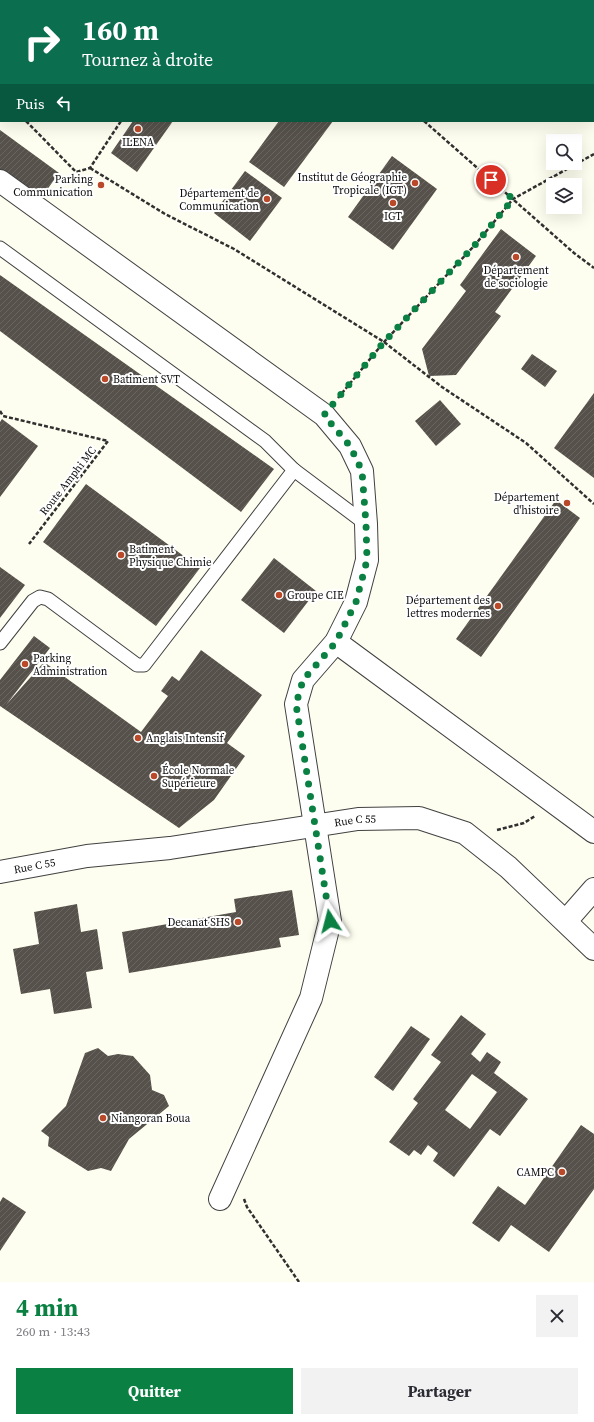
<!DOCTYPE html>
<html lang="fr">
<head>
<meta charset="utf-8">
<style>
  :root { --surface:#fff; --page:#f2f2f3; --text:#2b2b33; --muted:#7c7c81; --accent:#0b8043 }
  body { margin:0; font-family:"Source Serif 4",serif; background:var(--page); color:var(--text); height:100vh; display:flex; flex-direction:column; font-size:15px; white-space:nowrap }
  * { box-sizing:border-box; margin:0 }
  p { font-size:13px; color:var(--muted) }
  .icon { flex:none; width:22px; height:22px; fill:none; stroke:currentColor; stroke-width:2; stroke-linecap:round; stroke-linejoin:round }
  .map { position:relative; height:1282px; overflow:hidden }
  .panel { display:flex; flex-direction:column; background:var(--surface); flex:1 }
  .panel>* { flex:none }
  .banner { position:absolute; left:0px; top:0px; width:594px; height:122px; box-shadow:0 4px 16px #0002; background:#0b6e4f; color:#fff; overflow:hidden }
  .buttons { position:absolute; left:546px; top:134px; display:grid; gap:8px }
  .buttons a { display:grid; place-items:center; width:36px; height:36px; border-radius:0px; background:var(--surface); box-shadow:0 4px 16px #0002; font-size:20px }
  .pin { position:absolute; display:grid; place-items:center; width:34px; height:34px; color:#fff; margin:-17px; border:2px solid #fff; border-radius:50%; box-shadow:0 1px 4px #0007 }
  .me { position:absolute; width:44px; margin:-22px; rotate:351deg; stroke-linejoin:round; filter:drop-shadow(0 0 3px #0008) }
  .turn { display:flex; align-items:center; gap:14px; height:84px; padding:0 16px; font-size:18px }
  .turn .icon { width:52px; height:52px; stroke-width:2.5 }
  .turn b { display:block; font-size:28px; line-height:34px }
  .then { display:flex; align-items:center; height:38px; padding:0 16px; background:#0003; gap:8px; font-size:15px }
  .round { display:grid; place-items:center; flex:none; width:42px; height:42px; border-radius:0px; background:var(--page) }
  .overview { display:flex; align-items:center; justify-content:space-between; height:68px; padding:0 16px }
  h1 { font-size:24px; font-weight:700; line-height:30px; color:var(--accent) }
  .primary-button { display:flex; gap:8px; margin-top:auto; padding:8px 16px }
  .primary-button a { flex:1; height:46px; border-radius:0px; background:var(--accent); color:#fff; font-size:16px; font-weight:700; line-height:46px; text-align:center }
  .primary-button a+a { background:var(--page); color:var(--text) }
  .map>svg:first-child { display:block }
</style>
</head>
<body>
<div class="map">
<svg width="594" height="1282" viewBox="0 0 594 1282">
  <defs>
    <pattern id="building-hatch" width="6" height="6" patternUnits="userSpaceOnUse"><rect width="6" height="6" fill="#56524b"/><path d="M-1 1l2-2M0 6l6-6M5 7l2-2" fill="none" stroke="#696661"/></pattern>
  </defs>
  <rect width="100%" height="100%" fill="#fefef0"/>
  <g fill="url(#building-hatch)" fill-rule="evenodd">
    <polygon points="133,121 173,121 137,172 111,153"/>
    <polygon points="279,121 333,121 284,187 249,162"/>
    <polygon points="0,130 59,173 39,201 0,173"/>
    <polygon points="392,156 437,189 393,250 348,217"/>
    <polygon points="245,171 282,198 250,241 214,213"/>
    <polygon points="501,229 536,256 495,312 501,316 456,375 429,376 422,349 466,291 460,285"/>
    <polygon points="0,275 274,469 241,512 0,331"/>
    <polygon points="532,354 557,371 545,387 521,369"/>
    <polygon points="594,393 594,478 554,448"/>
    <polygon points="440,400 461,424 436,446 415,421"/>
    <polygon points="2,419 38,446 0,497 0,422"/>
    <polygon points="86,484 200,568 156,626 43,542"/>
    <polygon points="556,500 580,518 481,657 456,639"/>
    <polygon points="274,558 316,591 284,633 241,600"/>
    <polygon points="0,567 25,585 0,618"/>
    <polygon points="34,636 50,648 6,705 44,662 141,732 168,696 161,691 172,676 179,681 201,650 262,695 227,743 245,756 214,800 179,828 0,706 0,680"/>
    <polygon points="292,890 299,935 279,938 281,947 129,973 122,932 236,912 234,899"/>
    <polygon points="77,904 81,932 97,929 103,969 86,972 92,1008 54,1014 50,989 21,994 13,949 39,944 34,912"/>
    <path d="M 461,1015 L 486,1034 L 471,1054 L 480,1062 L 487,1052 L 501,1062 L 494,1073 L 528,1099 L 500,1136 L 490,1129 L 454,1177 L 433,1161 L 438,1153 L 428,1145 L 421,1155 L 414,1150 L 409,1156 L 389,1142 L 418,1103 L 413,1099 L 441,1062 L 431,1055 ZM 472,1074 L 497,1092 L 470,1129 L 445,1110 Z"/>
    <polygon points="411,1026 430,1039 393,1091 374,1077"/>
    <polygon points="98,1048 108,1056 118,1054 133,1056 150,1075 152,1090 164,1095 169,1106 129,1139 111,1171 101,1168 88,1171 48,1146 49,1137 41,1131 66,1106 85,1053"/>
    <polygon points="581,1125 594,1134 594,1189 549,1252 511,1225 499,1242 472,1223 498,1186 525,1205"/>
    <polygon points="3,1197 26,1212 0,1251 0,1202"/>
  </g>
  <g fill="none" stroke-linecap="round" stroke-linejoin="round">
    <g stroke="#414141" stroke-width="15">
      <g id="service">
        <polyline points="0,248 265,441 294,470 366,524"/>
        <polyline points="0,643 33,601 40,597 48,599 137,665 144,665 294,470"/>
      </g>
    </g>
    <g stroke="#414141" stroke-width="24">
      <g id="minor">
        <polyline points="0,181 324,415 350,446 362,471 366,524 367,560 356,602 336,642 303,680 296,704 330,921 311,998 220,1199"/>
        <polyline points="336,642 594,832"/>
        <path id="s1" d="M 0,872 L 87,856 L 170,848 L 358,819 L 419,818 L 465,833 L 508,867 L 594,949"/>
        <polyline points="566,921 594,889"/>
      </g>
    </g>
    <g stroke="#303030" stroke-width="2.5" stroke-dasharray="4 2" stroke-linecap="butt">
      <polyline points="99,0 100,1"/>
      <polyline points="251,0 252,1"/>
      <polyline points="0,1 1,2"/>
      <polyline points="75,1 75,0"/>
      <polyline points="209,1 209,0"/>
      <polyline points="0,98 1,99"/>
      <polyline points="26,121 76,172 90,168 121,121"/>
      <polyline points="424,121 574,253 594,268"/>
      <polyline points="90,168 165,214 234,249 384,342 442,387 526,443 594,504"/>
      <polyline points="338,398 384,342 474,246 513,199 594,154"/>
      <polyline points="0,411 3,416 108,441 29,544"/>
      <polyline points="497,830 524,823 535,816"/>
      <polyline points="244,1199 247,1207 299,1282"/>
    </g>
    <use href="#service" stroke="#fff" stroke-width="13"/>
    <use href="#minor" stroke="#fff" stroke-width="22"/>
  </g>
  <g fill="none" stroke-linecap="round" stroke-linejoin="round">
    <polyline stroke="#0b8043" stroke-width="7" stroke-dasharray="0 12.6" points="330,921 296,704 303,680 336,642 356,602 367,560 366,524 362,471 350,446 324,415 384,342 474,246 513,199 491,180"/>
  </g>
  <g fill="#ba492a" stroke="#fff" stroke-width="1.5">
    <circle cx="138" cy="129" r="4"/>
    <circle cx="415" cy="183" r="4"/>
    <circle cx="101" cy="185" r="4"/>
    <circle cx="267" cy="199" r="4"/>
    <circle cx="393" cy="203" r="4"/>
    <circle cx="516" cy="257" r="4"/>
    <circle cx="105" cy="379" r="4"/>
    <circle cx="567" cy="503" r="4"/>
    <circle cx="121" cy="555" r="4"/>
    <circle cx="279" cy="595" r="4"/>
    <circle cx="498" cy="606" r="4"/>
    <circle cx="25" cy="664" r="4"/>
    <circle cx="138" cy="738" r="4"/>
    <circle cx="154" cy="776" r="4"/>
    <circle cx="238" cy="922" r="4"/>
    <circle cx="103" cy="1118" r="4"/>
    <circle cx="562" cy="1172" r="4"/>
  </g>
  <g text-anchor="middle" dominant-baseline="central" stroke-width="4" stroke-linejoin="round" paint-order="stroke">
    <g font-size="11" fill="#0e0e0e" stroke="#fff" text-anchor="end">
      <text x="138" y="142" text-anchor="middle">ILENA</text>
      <text x="407" y="177">Institut de Géographie<tspan x="407" dy="13">Tropicale (IGT)</tspan></text>
      <text x="93" y="179">Parking<tspan x="93" dy="13">Communication</tspan></text>
      <text x="259" y="193">Département de<tspan x="259" dy="13">Communication</tspan></text>
      <text x="393" y="216" text-anchor="middle">IGT</text>
      <text x="516" y="270" text-anchor="middle">Département<tspan x="516" dy="13">de sociologie</tspan></text>
      <text x="113" y="379" text-anchor="start">Batiment SVT</text>
      <text x="559" y="497">Département<tspan x="559" dy="13">d'histoire</tspan></text>
      <text x="129" y="549" text-anchor="start">Batiment<tspan x="129" dy="13">Physique Chimie</tspan></text>
      <text x="287" y="595" text-anchor="start">Groupe CIE</text>
      <text x="490" y="600">Département des<tspan x="490" dy="13">lettres modernes</tspan></text>
      <text x="33" y="658" text-anchor="start">Parking<tspan x="33" dy="13">Administration</tspan></text>
      <text x="146" y="738" text-anchor="start">Anglais Intensif</text>
      <text x="162" y="770" text-anchor="start">École Normale<tspan x="162" dy="13">Supérieure</tspan></text>
      <text x="230" y="922">Decanat SHS</text>
      <text x="111" y="1118" text-anchor="start">Niangoran Boua</text>
      <text x="554" y="1172">CAMPC</text>
    </g>
    <g font-size="11" fill="#0e0e0e" stroke="#fff">
      <text transform="translate(68 481) rotate(-52)">Route Amphi MC</text>
      <text stroke="none"><textPath href="#s1" startOffset="359">Rue C 55</textPath></text>
      <text stroke="none"><textPath href="#s1" startOffset="35">Rue C 55</textPath></text>
    </g>
  </g>
</svg>
<div class="buttons">
<a><svg class="icon" aria-label="search" viewBox="0 0 24 24"><circle cx="10" cy="10" r="6"/><path d="M15 15l6 6"/></svg></a>
<a><svg class="icon" aria-label="layers" viewBox="0 0 24 24"><path d="M12 4l9 5-9 5-9-5zM3 14l9 5 9-5"/></svg></a>
</div>
<div class="pin" style="left:491px;top:180px;background:#d93025"><svg class="icon" aria-label="arrive" viewBox="0 0 24 24"><path d="M6 21V4h12l-3 4 3 4H6"/></svg></div>
<svg class="me" style="left:330px;top:921px" viewBox="-20 -20 40 40"><path d="M0-17L14 15 0 8-14 15z" fill="#0b8043" stroke="#fff" stroke-width="4"/></svg>
<div class="banner">
<div class="turn"><svg class="icon" aria-label="right" viewBox="0 0 24 24"><path d="M7 20v-9h11M14 6l5 5-5 5"/></svg><div><b>160 m</b>Tournez à droite</div></div>
<div class="then">Puis<svg class="icon" aria-label="left" viewBox="0 0 24 24"><path d="M17 20v-9H6M10 6l-5 5 5 5"/></svg></div>
</div>
</div>
<section class="panel">
<div class="overview"><div><h1>4 min</h1><p>260 m · 13:43</p></div><a class="round"><svg class="icon" aria-label="close" viewBox="0 0 24 24"><path d="M6 6l12 12M18 6L6 18"/></svg></a></div>
<div class="primary-button"><a>Quitter</a><a>Partager</a></div>
</section>
</body>
</html>
